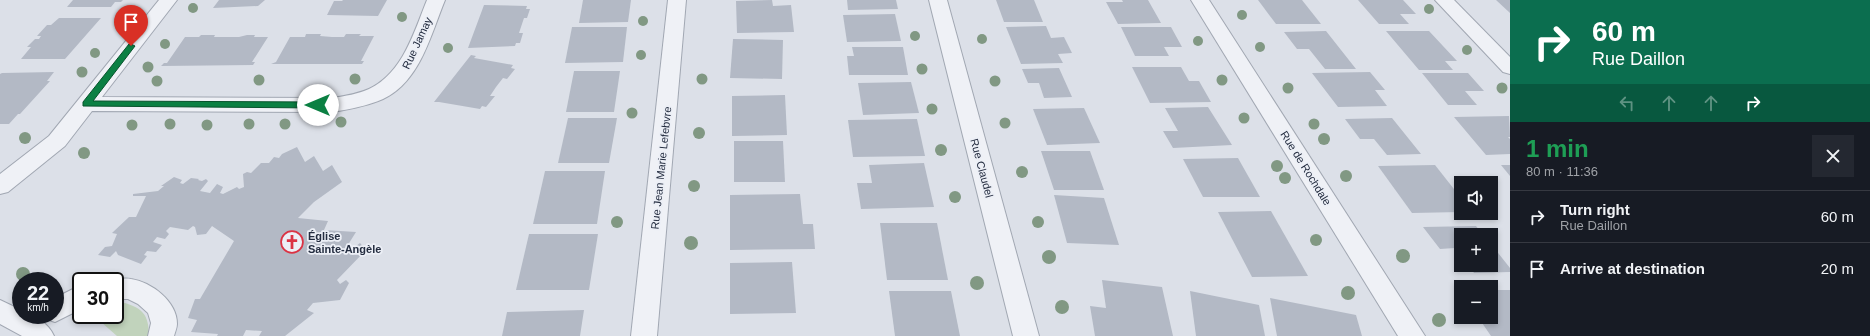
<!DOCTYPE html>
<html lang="en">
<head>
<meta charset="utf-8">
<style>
  :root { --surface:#171b24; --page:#242831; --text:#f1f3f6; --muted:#9ea1a6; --line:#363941 }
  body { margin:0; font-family:Arial,sans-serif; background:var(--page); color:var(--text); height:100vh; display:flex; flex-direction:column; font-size:15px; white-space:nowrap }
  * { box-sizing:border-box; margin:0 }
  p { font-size:13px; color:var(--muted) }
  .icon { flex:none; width:22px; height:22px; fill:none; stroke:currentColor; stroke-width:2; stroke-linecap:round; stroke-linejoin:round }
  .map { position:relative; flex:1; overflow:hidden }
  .details { display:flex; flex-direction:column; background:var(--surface); width:360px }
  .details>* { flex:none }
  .hud { background:#0b6e4f; color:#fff; overflow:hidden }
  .fabs { position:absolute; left:1454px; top:176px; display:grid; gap:8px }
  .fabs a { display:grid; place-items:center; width:44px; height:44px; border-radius:0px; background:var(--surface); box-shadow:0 2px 6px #0003; font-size:20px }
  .speed { position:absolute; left:12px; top:272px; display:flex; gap:8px; font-size:20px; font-weight:700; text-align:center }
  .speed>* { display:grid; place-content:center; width:52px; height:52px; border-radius:50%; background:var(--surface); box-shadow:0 2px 6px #0003; line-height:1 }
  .speed small { font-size:10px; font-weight:400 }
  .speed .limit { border:2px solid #111; border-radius:6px; background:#fff; color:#111 }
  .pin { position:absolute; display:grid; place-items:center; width:34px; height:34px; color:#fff; margin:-41px -17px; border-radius:50% 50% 50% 0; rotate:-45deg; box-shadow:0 0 4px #0007 }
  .pin .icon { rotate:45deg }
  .me { position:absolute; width:44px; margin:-22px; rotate:270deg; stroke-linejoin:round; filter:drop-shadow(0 0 3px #0008) }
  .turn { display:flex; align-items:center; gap:14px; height:84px; padding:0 16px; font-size:18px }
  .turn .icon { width:52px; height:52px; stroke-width:2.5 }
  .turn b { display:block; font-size:28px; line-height:34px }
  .lanes { display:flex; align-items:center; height:38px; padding:0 16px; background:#0003; justify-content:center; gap:20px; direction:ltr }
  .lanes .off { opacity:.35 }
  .round { display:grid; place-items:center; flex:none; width:42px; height:42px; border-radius:0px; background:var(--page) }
  .overview { display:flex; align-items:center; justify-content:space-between; height:68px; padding:0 16px }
  h1 { font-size:24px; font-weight:700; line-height:30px; color:#1e9e55 }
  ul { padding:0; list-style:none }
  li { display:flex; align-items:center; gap:12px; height:52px; padding:0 16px; border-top:1px solid var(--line) }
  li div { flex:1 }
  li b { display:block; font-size:15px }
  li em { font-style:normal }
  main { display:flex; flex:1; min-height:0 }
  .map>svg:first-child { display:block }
</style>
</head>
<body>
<main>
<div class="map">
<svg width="1510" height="336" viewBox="0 0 1510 336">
  <rect width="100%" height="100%" fill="#dce0e8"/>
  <path fill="#c1d3bc" d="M 115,300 C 138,307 149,309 149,336 L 117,336 L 93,315 L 115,315 Z"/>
  <g fill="#b3b9c5">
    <polygon points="73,0 123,0 121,2 115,2 111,7 67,7"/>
    <polygon points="219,0 265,0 258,6 213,8"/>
    <polygon points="343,0 387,0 378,16 327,15 334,1 342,1"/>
    <polygon points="583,0 631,0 628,22 579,23"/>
    <polygon points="772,0 773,6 791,5 794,32 737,33 736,1"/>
    <polygon points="847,0 896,0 898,9 848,10"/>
    <polygon points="996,0 1034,0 1043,22 1004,22"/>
    <polygon points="1122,0 1148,0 1161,23 1118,24 1106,2 1123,2"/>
    <polygon points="1258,0 1302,0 1321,24 1276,24"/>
    <polygon points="1358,0 1403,0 1416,14 1400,14 1409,24 1379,24"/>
    <polygon points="1496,0 1510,0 1510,13"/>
    <polygon points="484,5 527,6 526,9 530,9 527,18 524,18 519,33 523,33 520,43 516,43 515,46 468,48"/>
    <polygon points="895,14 901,41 847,42 843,15"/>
    <polygon points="59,18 101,18 65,59 21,59 31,47 27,47 35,39 39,39 41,36 37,36 47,25 51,25"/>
    <polygon points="1046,26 1051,38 1064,37 1072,53 1058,54 1063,63 1021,64 1006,27"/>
    <polygon points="572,27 627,27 623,62 565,63"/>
    <polygon points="1121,27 1171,27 1182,47 1164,47 1169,56 1135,56"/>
    <polygon points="1326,31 1356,69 1325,69 1309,49 1297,49 1284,32"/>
    <polygon points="1386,31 1429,31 1457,61 1445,61 1453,70 1419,70"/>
    <polygon points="306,34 321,34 320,36 332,37 344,37 346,34 361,34 359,36 374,36 361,61 364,61 362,64 271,64 276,62 290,37 305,37"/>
    <polygon points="201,35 215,35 214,37 239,37 247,35 255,35 254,37 268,37 252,62 255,62 253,65 161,66 164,63 167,63 185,37 199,37"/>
    <polygon points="733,39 783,40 782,79 730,78"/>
    <polygon points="852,47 903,47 908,75 849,75 847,56 854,56"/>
    <polygon points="471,55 476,56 474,58 513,65 511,68 515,69 507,79 503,78 496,87 490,96 495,96 486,107 482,106 480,109 439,102 434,102"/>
    <polygon points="1132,67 1181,67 1189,81 1199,81 1211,102 1150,103"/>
    <polygon points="1059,68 1072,97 1044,98 1039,83 1028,83 1022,69"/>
    <polygon points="574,71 620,71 614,112 566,112"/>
    <polygon points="54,72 47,81 50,81 20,114 18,114 9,124 0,124 0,74 2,73"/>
    <polygon points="1370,72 1385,90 1375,90 1387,106 1338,107 1312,73"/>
    <polygon points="1422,73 1468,73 1484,91 1465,91 1477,105 1448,105"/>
    <polygon points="911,82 919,113 863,115 858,83"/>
    <polygon points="785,95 787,135 732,136 732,96"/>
    <polygon points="1208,107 1232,145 1173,148 1163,131 1178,131 1165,108"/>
    <polygon points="1084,108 1100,143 1047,145 1033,109"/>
    <polygon points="1509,116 1510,137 1508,137 1510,139 1510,154 1486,155 1454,117"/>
    <polygon points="568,118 617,118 609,163 558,163"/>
    <polygon points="1392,118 1421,154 1387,155 1374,139 1360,139 1345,119"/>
    <polygon points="917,119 925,156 853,157 848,120"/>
    <polygon points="734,141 783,141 785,182 734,182"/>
    <polygon points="297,147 305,162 314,156 323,171 332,165 342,182 314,202 298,218 328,221 324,230 356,232 346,248 351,250 360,243 366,250 337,280 340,284 346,280 349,283 340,300 313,303 307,310 314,313 285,336 259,336 262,331 246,330 243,336 217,336 218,334 191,332 197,320 188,318 195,299 200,299 234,241 212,226 206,234 197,235 195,227 193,226 188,230 170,227 166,231 169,234 165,239 157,237 153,242 162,245 156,252 147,251 144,255 147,256 141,264 118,255 116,251 110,257 98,255 105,247 112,246 117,234 112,233 129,217 136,217 146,196 133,196 133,194 158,191 164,186 161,186 174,177 182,180 180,183 183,184 191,178 199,179 198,180 202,181 206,179 208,181 200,191 210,193 217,184 223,187 220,193 223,194 237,187 239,189 244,187 243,174 247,172 251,173 261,163 269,163 274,157 279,158 282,154"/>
    <polygon points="1041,151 1090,151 1104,190 1054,190"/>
    <polygon points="1238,158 1260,197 1203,197 1183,159"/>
    <polygon points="924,163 934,207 861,209 857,183 872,183 869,165"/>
    <polygon points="1435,165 1461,198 1461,212 1412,213 1378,166"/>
    <polygon points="1501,165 1510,165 1510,176"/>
    <polygon points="545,171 605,171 597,224 533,224"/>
    <polygon points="800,194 803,224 813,224 815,249 730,250 730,195"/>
    <polygon points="1054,195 1104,198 1119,245 1067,243"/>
    <polygon points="1271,211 1308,276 1252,277 1218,212"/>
    <polygon points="880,223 937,223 948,280 887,280"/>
    <polygon points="1476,226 1483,235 1461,235 1461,257 1455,248 1440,249 1423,227"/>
    <polygon points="529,234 598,234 589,290 516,290"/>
    <polygon points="1491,244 1510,268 1510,272 1474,273 1468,265 1491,265"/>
    <polygon points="792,262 796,313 730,314 730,263"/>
    <polygon points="1102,280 1162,287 1173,336 1095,336 1090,306 1106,308"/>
    <polygon points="1491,290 1510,290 1510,336 1491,336 1478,317 1491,317"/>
    <polygon points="889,291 951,291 960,336 895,336"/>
    <polygon points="1190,291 1259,305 1265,336 1196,336"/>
    <polygon points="1270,298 1356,315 1362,336 1277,336"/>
    <polygon points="584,310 580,336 502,336 507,312"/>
  </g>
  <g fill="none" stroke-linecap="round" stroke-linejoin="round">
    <g stroke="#a1a7b2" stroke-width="2">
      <g id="minor">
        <path d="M 159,0 L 177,0 L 102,97 L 333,98 C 345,96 358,94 369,89 C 403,73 414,32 427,0 L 445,0 C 431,34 420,82 383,99 C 367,106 350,109 333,112 L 92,111 L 65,146 L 8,192 L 0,194 L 0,174 L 49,136 Z"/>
        <polygon points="668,0 686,0 657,336 631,336"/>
        <polygon points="929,0 947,0 1039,336 1013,336"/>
        <polygon points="1191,0 1209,0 1425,336 1398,336"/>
        <polygon points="1435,0 1454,0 1510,57 1510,74 1503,72"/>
        <path d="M 115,279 C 120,279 126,278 131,279 C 151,282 177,301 177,324 C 177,328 175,332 174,336 L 148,336 L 151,323 L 148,313 L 138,304 L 128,299 L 115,299 L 115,281 L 108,281 Z"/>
        <polygon points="81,285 81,309 55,322 46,319 44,315 55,315 55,298"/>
        <path d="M 0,300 L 21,310 L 21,315 C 36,315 48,323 54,336 L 22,336 L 0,324 Z"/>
      </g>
    </g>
    <use href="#minor" fill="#eff1f6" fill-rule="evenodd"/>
  </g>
  <g fill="#819883">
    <circle cx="193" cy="8" r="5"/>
    <circle cx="1429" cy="9" r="5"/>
    <circle cx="1242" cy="15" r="5"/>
    <circle cx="402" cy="17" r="5"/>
    <circle cx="127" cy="18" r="5"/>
    <circle cx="643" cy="21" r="5"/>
    <circle cx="915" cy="36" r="5"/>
    <circle cx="982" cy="39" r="5"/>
    <circle cx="1198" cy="41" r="5"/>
    <circle cx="165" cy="44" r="5"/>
    <circle cx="1260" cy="47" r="5"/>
    <circle cx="448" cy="48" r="5"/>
    <circle cx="1467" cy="50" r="5"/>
    <circle cx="95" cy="53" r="5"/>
    <circle cx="641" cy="55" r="5"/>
    <circle cx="148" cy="67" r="5.5"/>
    <circle cx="922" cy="69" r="5.5"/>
    <circle cx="82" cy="72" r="5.5"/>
    <circle cx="355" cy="79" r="5.5"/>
    <circle cx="702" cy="79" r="5.5"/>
    <circle cx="259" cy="80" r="5.5"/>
    <circle cx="1222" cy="80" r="5.5"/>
    <circle cx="157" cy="81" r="5.5"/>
    <circle cx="995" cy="81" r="5.5"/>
    <circle cx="1288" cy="88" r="5.5"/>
    <circle cx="1502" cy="88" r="5.5"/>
    <circle cx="932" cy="109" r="5.5"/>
    <circle cx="632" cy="113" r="5.5"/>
    <circle cx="1244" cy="118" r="5.5"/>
    <circle cx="341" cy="122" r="5.5"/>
    <circle cx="1005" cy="123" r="5.5"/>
    <circle cx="170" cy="124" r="5.5"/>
    <circle cx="249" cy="124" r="5.5"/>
    <circle cx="285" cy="124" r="5.5"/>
    <circle cx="1314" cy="124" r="5.5"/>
    <circle cx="132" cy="125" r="5.5"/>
    <circle cx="207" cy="125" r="5.5"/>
    <circle cx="699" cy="133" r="6"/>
    <circle cx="25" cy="138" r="6"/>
    <circle cx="1324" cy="139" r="6"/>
    <circle cx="941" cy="150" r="6"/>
    <circle cx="84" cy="153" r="6"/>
    <circle cx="1277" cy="166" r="6"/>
    <circle cx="1022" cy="172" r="6"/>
    <circle cx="1346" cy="176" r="6"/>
    <circle cx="1285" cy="178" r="6"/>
    <circle cx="694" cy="186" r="6"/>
    <circle cx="955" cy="197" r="6"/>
    <circle cx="617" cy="222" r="6"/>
    <circle cx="1038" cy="222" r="6"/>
    <circle cx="1316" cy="240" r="6"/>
    <circle cx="691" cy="243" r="7"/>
    <circle cx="1403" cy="256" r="7"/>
    <circle cx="1049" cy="257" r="7"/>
    <circle cx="23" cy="274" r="7"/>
    <circle cx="977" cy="283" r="7"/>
    <circle cx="1348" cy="293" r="7"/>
    <circle cx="1062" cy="307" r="7"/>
    <circle cx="1439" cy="320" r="7"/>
  </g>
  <polygon fill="#0b8043" stroke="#07532c" points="129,44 131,44 135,46 93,101 318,102 322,105 318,108 83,106 83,102"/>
  <defs>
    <g id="church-ring" transform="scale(1.15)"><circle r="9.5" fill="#eceff6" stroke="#db3344" stroke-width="1.5"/><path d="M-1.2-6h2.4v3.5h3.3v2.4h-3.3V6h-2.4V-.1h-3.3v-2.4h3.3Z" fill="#db3344"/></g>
  </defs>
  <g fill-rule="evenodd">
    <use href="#church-ring" x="292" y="242"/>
  </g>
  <g text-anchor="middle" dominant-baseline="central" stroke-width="3.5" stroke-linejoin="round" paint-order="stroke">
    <g font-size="11" fill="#242d40" stroke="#eceff6">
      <text transform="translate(417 43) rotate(-65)">Rue Jamay</text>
      <text transform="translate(661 168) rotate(-84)">Rue Jean Marie Lefebvre</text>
      <text transform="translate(982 168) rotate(75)">Rue Claudel</text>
      <text transform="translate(1306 168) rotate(58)">Rue de Rochdale</text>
    </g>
    <g font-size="11" font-weight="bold" fill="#242d40" stroke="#eceff6" text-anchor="start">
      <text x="308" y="236">Église<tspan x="308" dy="13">Sainte-Angèle</tspan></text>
    </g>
  </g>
</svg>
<div class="fabs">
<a><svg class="icon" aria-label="sound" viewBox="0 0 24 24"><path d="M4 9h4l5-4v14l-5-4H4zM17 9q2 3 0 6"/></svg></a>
<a>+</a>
<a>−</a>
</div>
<div class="speed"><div>22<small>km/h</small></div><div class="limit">30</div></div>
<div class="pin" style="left:131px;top:46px;background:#d93025"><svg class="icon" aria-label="arrive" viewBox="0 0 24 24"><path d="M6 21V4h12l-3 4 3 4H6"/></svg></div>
<svg class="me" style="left:318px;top:105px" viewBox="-20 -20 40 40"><circle r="19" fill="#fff"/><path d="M0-13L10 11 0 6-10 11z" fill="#0b8043"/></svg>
</div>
<section class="details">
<div class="hud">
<div class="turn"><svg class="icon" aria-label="right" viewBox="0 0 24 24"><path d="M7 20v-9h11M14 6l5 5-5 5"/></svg><div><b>60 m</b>Rue Daillon</div></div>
<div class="lanes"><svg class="icon off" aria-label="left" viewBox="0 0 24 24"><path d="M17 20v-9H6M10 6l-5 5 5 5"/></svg><svg class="icon off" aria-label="ahead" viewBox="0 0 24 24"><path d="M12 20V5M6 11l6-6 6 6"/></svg><svg class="icon off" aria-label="ahead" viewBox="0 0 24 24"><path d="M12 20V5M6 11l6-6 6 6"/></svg><svg class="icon" aria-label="right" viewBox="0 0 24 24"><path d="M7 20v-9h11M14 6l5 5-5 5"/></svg></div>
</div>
<div class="overview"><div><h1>1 min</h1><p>80 m · 11:36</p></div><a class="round"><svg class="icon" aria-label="close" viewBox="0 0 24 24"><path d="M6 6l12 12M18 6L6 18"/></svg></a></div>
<ul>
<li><svg class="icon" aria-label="right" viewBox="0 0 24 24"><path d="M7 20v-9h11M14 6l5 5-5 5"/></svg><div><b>Turn right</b><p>Rue Daillon</p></div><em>60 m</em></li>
<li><svg class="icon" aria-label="arrive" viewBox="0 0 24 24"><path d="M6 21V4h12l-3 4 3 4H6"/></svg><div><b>Arrive at destination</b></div><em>20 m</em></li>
</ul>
</section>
</main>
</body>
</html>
